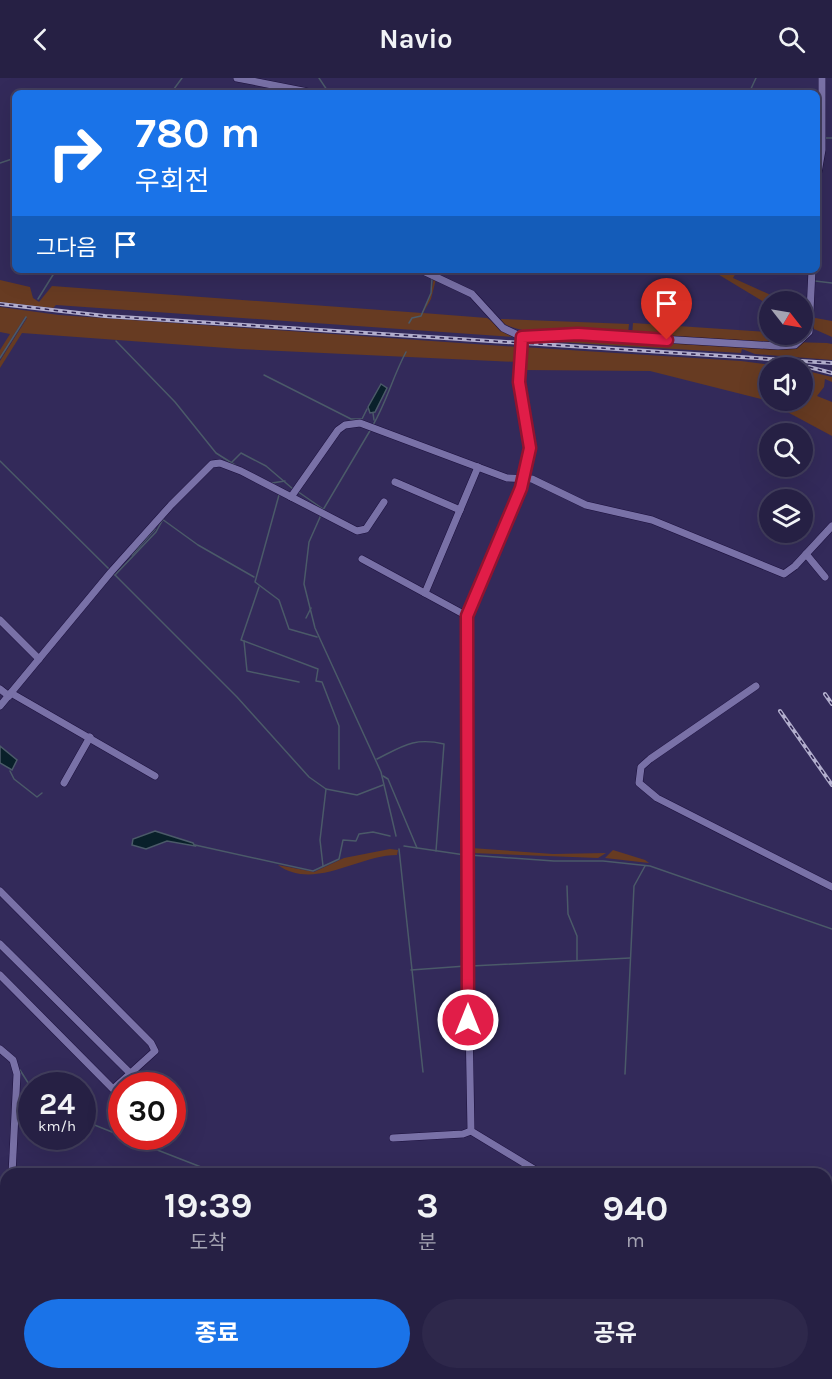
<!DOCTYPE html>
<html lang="ko">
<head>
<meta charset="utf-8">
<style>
  :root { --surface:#262044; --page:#2e284b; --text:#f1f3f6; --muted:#a4a3b2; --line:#423e5d; --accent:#1a73e8 }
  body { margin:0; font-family:Karla,"Noto Sans KR",sans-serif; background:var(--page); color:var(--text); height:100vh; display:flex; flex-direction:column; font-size:22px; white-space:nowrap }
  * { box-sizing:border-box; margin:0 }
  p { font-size:20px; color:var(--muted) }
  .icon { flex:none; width:33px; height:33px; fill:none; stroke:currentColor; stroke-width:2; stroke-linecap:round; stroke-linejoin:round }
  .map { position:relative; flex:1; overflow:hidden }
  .sheet { position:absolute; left:0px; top:1090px; width:832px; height:212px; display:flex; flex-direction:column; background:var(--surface); border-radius:18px 18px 0 0; box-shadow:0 6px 24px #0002,0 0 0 2px var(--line) }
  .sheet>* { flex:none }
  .top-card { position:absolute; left:12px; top:12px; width:808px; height:183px; border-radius:9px; box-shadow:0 6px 24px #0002,0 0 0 2px var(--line); background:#1a73e8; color:#fff; overflow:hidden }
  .needle { width:39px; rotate:121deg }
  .fabs { position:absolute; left:759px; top:213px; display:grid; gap:12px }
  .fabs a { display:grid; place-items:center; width:54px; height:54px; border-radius:50%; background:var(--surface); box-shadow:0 6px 24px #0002,0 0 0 2px var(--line); font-size:30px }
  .speed { position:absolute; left:18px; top:994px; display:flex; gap:12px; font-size:30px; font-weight:700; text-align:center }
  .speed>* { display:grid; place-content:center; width:78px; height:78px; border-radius:50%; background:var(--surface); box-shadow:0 6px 24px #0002,0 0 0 2px var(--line); line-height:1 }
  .speed small { font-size:15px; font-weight:400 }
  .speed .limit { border:9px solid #d22; background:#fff; color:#111 }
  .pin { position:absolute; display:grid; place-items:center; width:51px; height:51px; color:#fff; margin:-62px -26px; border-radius:50% 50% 50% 0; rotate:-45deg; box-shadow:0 0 6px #0007 }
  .pin .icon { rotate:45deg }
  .me { position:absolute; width:66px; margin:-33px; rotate:0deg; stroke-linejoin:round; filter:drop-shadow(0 0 4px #0008) }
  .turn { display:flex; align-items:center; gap:21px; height:126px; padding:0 24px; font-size:27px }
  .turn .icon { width:78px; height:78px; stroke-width:2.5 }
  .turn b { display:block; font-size:42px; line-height:51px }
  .then { display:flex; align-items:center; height:57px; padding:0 24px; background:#0003; gap:12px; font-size:22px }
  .eta { display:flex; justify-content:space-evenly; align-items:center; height:102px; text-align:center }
  .eta b { font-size:36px; font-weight:700; line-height:42px }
  .primary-button { display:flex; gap:12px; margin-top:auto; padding:12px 24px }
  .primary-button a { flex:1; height:69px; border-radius:36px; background:var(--accent); color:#fff; font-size:24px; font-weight:700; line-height:69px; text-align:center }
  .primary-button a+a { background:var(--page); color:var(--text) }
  header { display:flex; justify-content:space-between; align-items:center; height:78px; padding:0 24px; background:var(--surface); font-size:27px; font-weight:700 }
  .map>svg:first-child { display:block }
</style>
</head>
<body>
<header><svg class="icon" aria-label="back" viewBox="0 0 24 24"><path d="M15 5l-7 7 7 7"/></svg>Navio<svg class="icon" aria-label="search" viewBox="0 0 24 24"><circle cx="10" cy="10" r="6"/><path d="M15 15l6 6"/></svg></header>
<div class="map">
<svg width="832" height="1301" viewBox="0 0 832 1301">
  <rect width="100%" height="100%" fill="#332a5a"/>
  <g fill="#673b22">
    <polygon points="711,192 735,192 737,193 733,200 784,223 770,224 769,227"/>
    <polygon points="434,200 436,201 431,221 423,235 487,240 515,259 56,227 53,230 0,224 0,202 30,209 33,220 39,224 52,208 422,235 430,219"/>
    <polygon points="0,229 59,237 518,269 517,284 240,271 22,255 0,290 0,283 27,240 25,239 0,279 0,272 10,256 0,254"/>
    <polygon points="810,239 832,243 832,259 814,251"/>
    <path d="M 502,241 L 629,246 L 628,256 C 596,255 521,261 498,242 Z"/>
    <polygon points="633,245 769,254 770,256 786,257 792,261 768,264 632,257"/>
    <polygon points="556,258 827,265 832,266 832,282 755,276 742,271 741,275 525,262"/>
    <polygon points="522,269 741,283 788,289 770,290 770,322 802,322 803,292 832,299 832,304 825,301 824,309 817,318 832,324 832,358 765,322 650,293 521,292"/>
    <polygon points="471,770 553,776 606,775 598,780 471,775"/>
    <path d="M 390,771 L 398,772 L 397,777 C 358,777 314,813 278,787 L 314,794 L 344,780 Z"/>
    <polygon points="613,772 645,782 649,785 605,780"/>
  </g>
  <g fill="#09202a" stroke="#4b5a69" stroke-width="1.5">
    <polygon points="381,306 387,310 375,334 370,335 368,329"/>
    <polygon points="0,668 17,682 12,692 0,685"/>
    <polygon points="155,753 193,765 195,768 167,763 146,771 132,767 133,761"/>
  </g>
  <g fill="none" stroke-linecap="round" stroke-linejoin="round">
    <g stroke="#4b5a69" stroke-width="1.5">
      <polyline points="319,0 329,15"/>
      <polyline points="171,15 182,0"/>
      <polyline points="749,15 756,0"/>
      <polyline points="826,60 832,60"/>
      <polyline points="0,85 15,80"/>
      <polyline points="745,192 760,196 809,194"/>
      <polyline points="815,203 832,205"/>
      <polyline points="38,221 56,192"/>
      <polyline points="409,245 412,240 421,238 431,215 432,200"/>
      <polyline points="116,263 175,324 216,375 235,387"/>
      <polyline points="0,280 26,239"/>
      <polyline points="264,297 351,341 362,341 367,331"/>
      <polyline points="373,335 374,342"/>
      <path d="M 373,347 C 387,323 393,298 406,274"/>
      <polyline points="0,383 110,492"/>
      <polyline points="232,384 241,375 266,388 293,411"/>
      <polyline points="272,405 285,403"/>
      <polyline points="297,413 323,431"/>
      <polyline points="279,417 255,504 279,522 289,551 317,559"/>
      <polyline points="323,432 371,351"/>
      <polyline points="321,437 309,464 304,506 315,550 381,694 396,758"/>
      <polyline points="162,441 198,467 254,499"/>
      <polyline points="132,477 155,451"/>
      <polyline points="113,495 237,619 309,699 326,711 320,762 323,788"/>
      <polyline points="115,497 156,454 162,443"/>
      <polyline points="259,509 241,562 244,563 247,593 299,604"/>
      <polyline points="306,540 311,530"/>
      <polyline points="244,563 318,591 316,603 322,604 339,648 339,691"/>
      <path d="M 377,681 C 403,668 414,659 444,666 L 436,773"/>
      <polyline points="10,693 14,701 37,719 42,715"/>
      <polyline points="383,698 388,701 417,770"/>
      <polyline points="326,711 357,717 383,707"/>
      <polyline points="195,767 313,793 339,781 343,762 356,763 359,756 373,754 390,758"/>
      <polyline points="404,768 465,777"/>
      <polyline points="399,771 423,994"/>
      <polyline points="469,777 554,783 603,783 650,788 832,851"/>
      <polyline points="567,808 568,836 577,858 577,882"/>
      <polyline points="471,888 630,880"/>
      <polyline points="411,892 466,888"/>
      <polyline points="20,992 32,1011"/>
      <polyline points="625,996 634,808 645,788"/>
      <polyline points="82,1042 122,1058"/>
      <polyline points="124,1059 219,1096"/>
    </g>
    <g stroke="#1c103d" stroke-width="8">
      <g id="street">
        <polyline points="237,0 313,15"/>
        <polyline points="818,95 822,72 822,0"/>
        <polyline points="522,259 578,256 778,268 795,267 809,254 812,192"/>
        <polyline points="395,404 460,432"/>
        <polyline points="291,419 338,352 345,347 360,345 507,400 532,401 586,427 652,442 784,496 795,488 832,448"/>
        <polyline points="806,476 825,499"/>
        <polyline points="362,481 467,538 521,410 530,370 519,304 522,259 503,250 472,216 421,192"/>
        <polyline points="425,515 478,389"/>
        <polyline points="467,538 466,780 471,1053 542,1096"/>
        <polyline points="0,542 39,581"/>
        <polyline points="756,608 650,681 641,689 639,705 657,720 832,809"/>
        <polyline points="0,611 9,618"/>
        <polyline points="11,615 155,698"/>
        <polyline points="0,628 111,494 171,427 212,386 220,385 241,393 357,453 366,451 384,424"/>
        <polyline points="64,705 90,659"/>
        <polyline points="0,813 151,965 155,973 113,1011 0,897"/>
        <polyline points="0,866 131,996"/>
        <polyline points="0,971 13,982 17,996 12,1096"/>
        <polyline points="393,1060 463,1056 471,1053"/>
        <polyline points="0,1200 5,1183 6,1125"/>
        <polyline points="0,1287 6,1291"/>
        <polyline points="14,1296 21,1301"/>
        <polyline points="92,1296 92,1301"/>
        <polyline points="759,1296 775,1301"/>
        <polyline points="405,1301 407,1296"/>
        <polyline points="705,1301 706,1296"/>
        <polyline points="745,1301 747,1296"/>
        <polyline points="831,1301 832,1298"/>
      </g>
    </g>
    <g stroke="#1c103d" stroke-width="10">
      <g id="secondary">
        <polyline points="0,1116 6,1118"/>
        <polyline points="453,1296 467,1301"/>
      </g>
    </g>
    <use href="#street" stroke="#7971a7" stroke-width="7"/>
    <use href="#secondary" stroke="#887ec0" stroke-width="9"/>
    <g stroke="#b2aecd" stroke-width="4">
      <g id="rail">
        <polyline points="0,226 105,238 832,285"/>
        <polyline points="809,289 832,295"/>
        <polyline points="825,616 832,626"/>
        <polyline points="780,633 832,707"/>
      </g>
    </g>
    <use href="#rail" stroke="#2a204e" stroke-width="1.5" stroke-dasharray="4.5" stroke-linecap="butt"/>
  </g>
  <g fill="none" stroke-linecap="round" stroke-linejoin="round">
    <g stroke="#92132f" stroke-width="15">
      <polyline id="route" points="468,942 467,538 521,410 530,370 519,304 522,259 578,256 667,262"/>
    </g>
    <use href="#route" stroke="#e11d48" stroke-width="10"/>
  </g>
</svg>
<div class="fabs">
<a><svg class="needle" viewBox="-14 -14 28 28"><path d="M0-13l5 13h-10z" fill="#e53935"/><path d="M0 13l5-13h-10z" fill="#a4a3b2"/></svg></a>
<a><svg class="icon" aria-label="sound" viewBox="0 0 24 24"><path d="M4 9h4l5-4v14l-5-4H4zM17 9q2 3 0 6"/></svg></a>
<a><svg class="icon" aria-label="search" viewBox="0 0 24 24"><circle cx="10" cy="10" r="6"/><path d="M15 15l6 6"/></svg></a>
<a><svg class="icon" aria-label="layers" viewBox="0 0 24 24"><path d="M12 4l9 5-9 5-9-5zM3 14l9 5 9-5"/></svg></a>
</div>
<div class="speed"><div>24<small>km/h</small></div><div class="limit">30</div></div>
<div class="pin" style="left:667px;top:262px;background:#d93025"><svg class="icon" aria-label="arrive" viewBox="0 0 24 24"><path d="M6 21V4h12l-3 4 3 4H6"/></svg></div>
<svg class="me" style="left:468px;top:942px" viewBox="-20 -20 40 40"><circle r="17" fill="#e11d48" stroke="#fff" stroke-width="3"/><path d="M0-11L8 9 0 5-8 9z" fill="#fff"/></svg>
<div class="top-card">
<div class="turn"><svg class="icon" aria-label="right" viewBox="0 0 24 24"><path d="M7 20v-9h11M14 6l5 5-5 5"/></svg><div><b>780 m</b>우회전</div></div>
<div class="then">그다음<svg class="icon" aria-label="arrive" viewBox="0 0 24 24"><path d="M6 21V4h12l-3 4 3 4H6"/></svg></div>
</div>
<section class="sheet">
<div class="eta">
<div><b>19:39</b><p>도착</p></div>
<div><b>3</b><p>분</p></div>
<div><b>940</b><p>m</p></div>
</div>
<div class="primary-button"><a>종료</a><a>공유</a></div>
</section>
</div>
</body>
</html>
